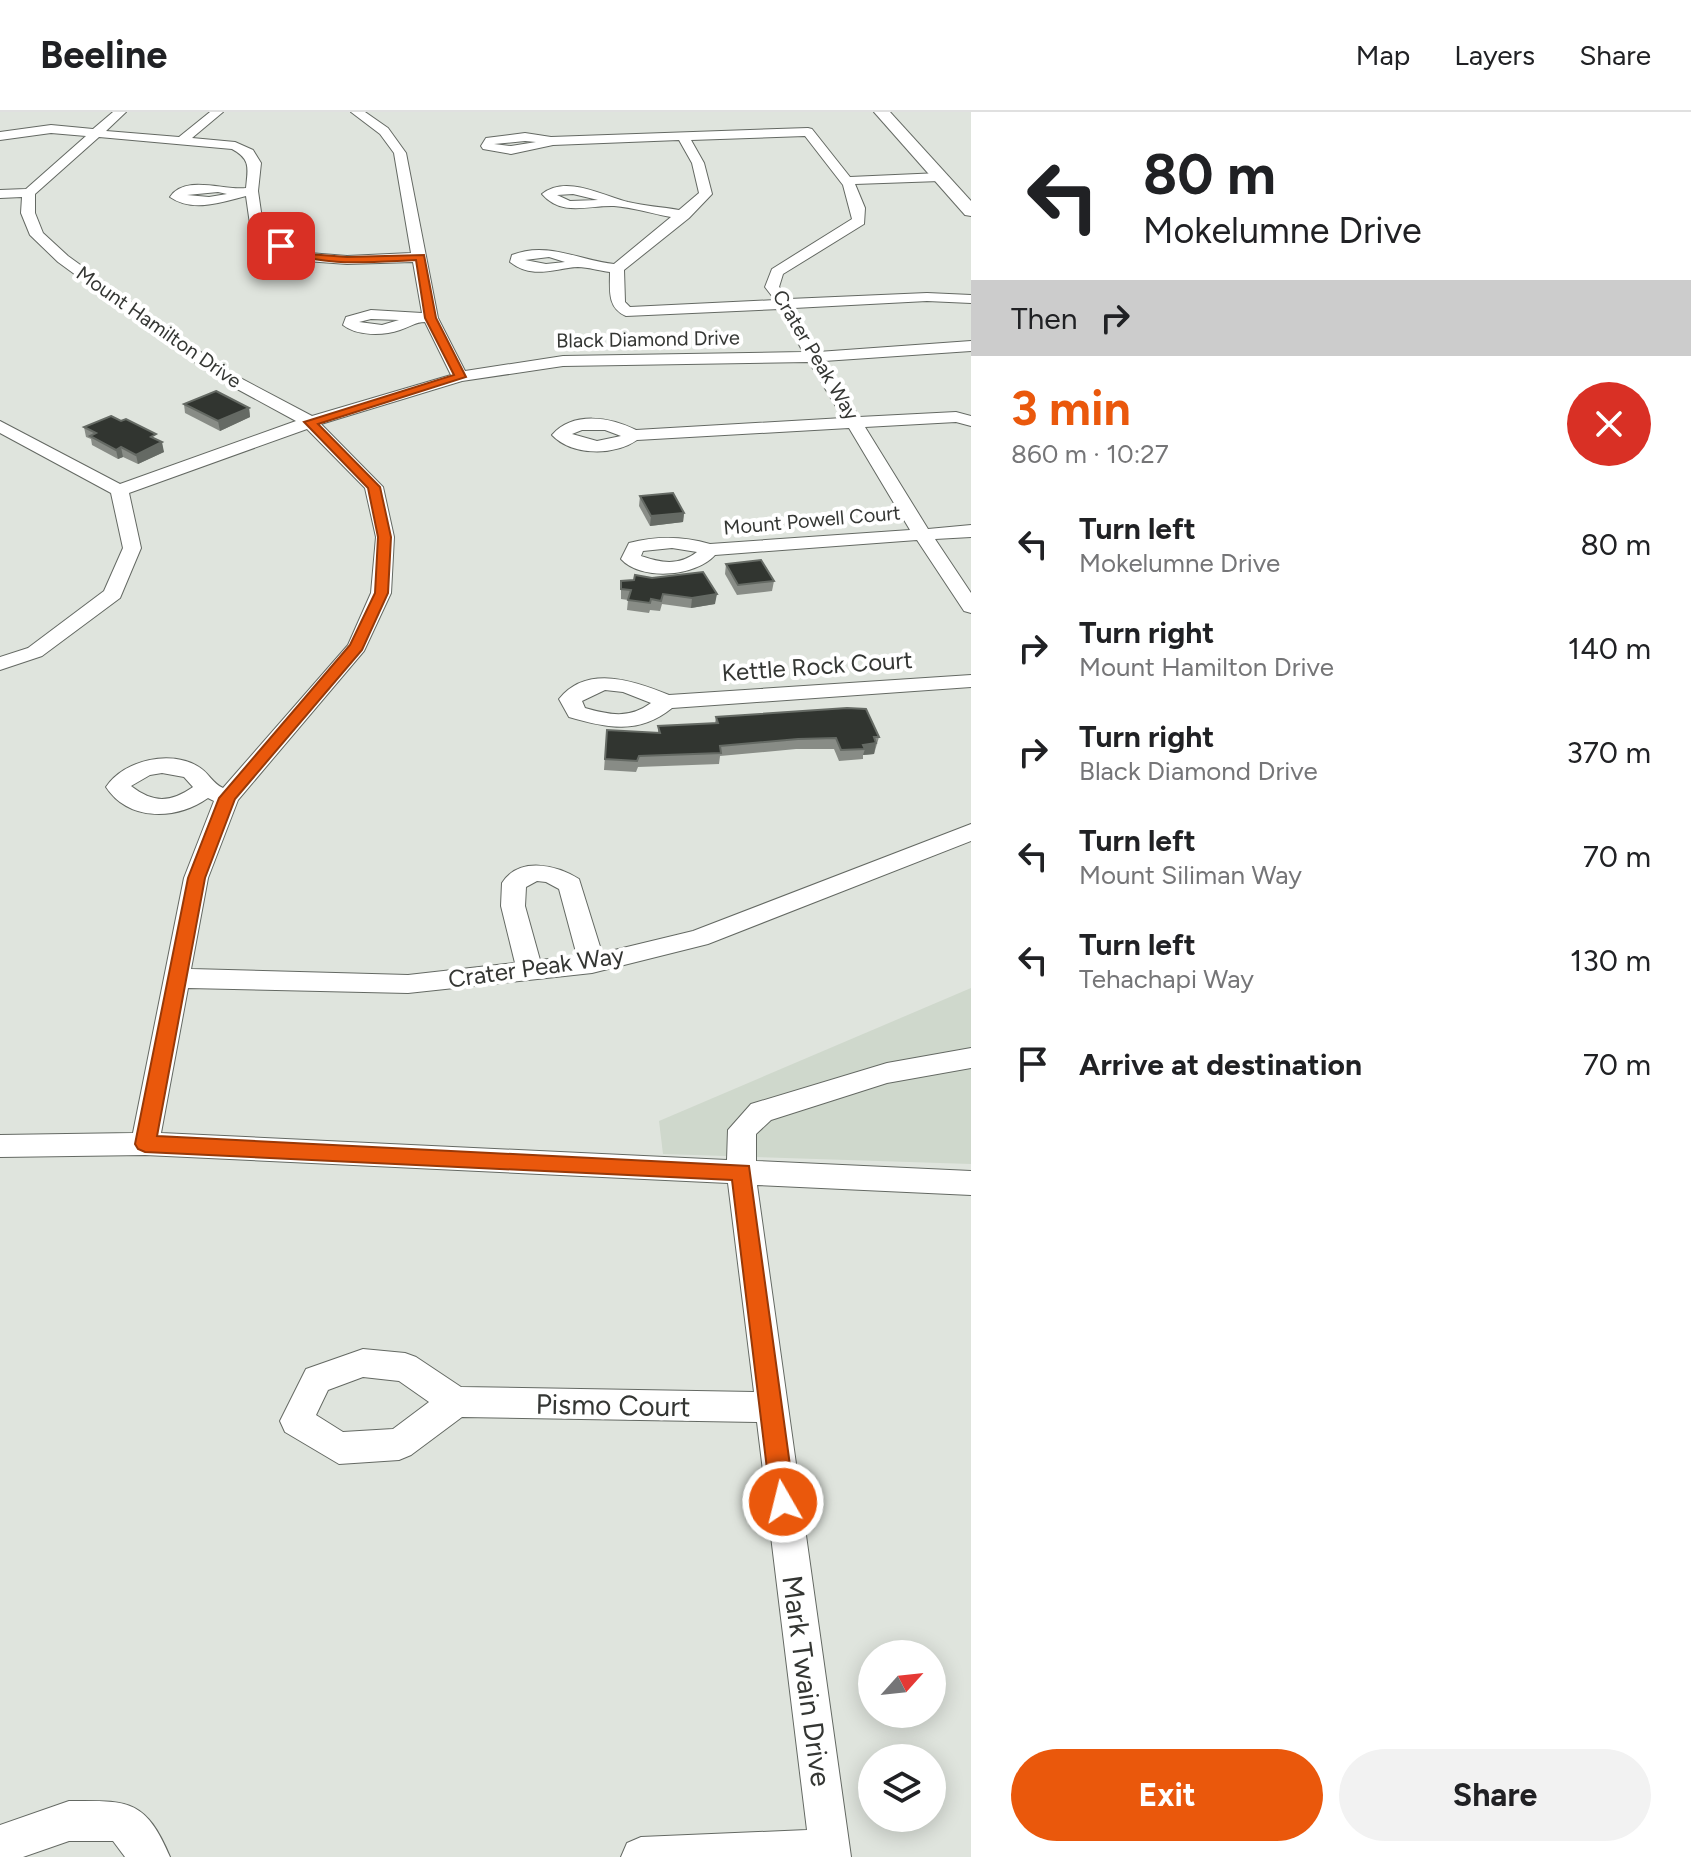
<!DOCTYPE html>
<html lang="en">
<head>
<meta charset="utf-8">
<style>
  :root { --surface:#fff; --page:#f2f2f2; --text:#202124; --muted:#757577; --line:#e0e0e0; --accent:#ea580c }
  body { margin:0; font-family:Figtree,sans-serif; background:var(--page); color:var(--text); height:100vh; display:flex; flex-direction:column; font-size:30px; white-space:nowrap }
  * { box-sizing:border-box; margin:0 }
  p { font-size:26px; color:var(--muted) }
  .icon { flex:none; width:44px; height:44px; fill:none; stroke:currentColor; stroke-width:2; stroke-linecap:round; stroke-linejoin:round }
  .map { position:relative; flex:1; overflow:hidden }
  .panel { display:flex; flex-direction:column; background:var(--surface); width:720px }
  .panel>* { flex:none }
  .hud { background:#fff; color:var(--text); overflow:hidden }
  .needle { width:52px; rotate:63deg }
  .buttons { position:absolute; left:858px; top:1528px; display:grid; gap:16px }
  .buttons a { display:grid; place-items:center; width:88px; height:88px; border-radius:50%; background:var(--surface); box-shadow:0 4px 20px #0003; font-size:40px }
  .pin { position:absolute; display:grid; place-items:center; width:68px; height:68px; color:#fff; margin:-34px; border-radius:16px; box-shadow:0 4px 12px #0006 }
  .me { position:absolute; width:88px; margin:-44px; rotate:352deg; stroke-linejoin:round; filter:drop-shadow(0 0 6px #0008) }
  .turn { display:flex; align-items:center; gap:28px; height:168px; padding:0 40px; font-size:36px }
  .turn .icon { width:104px; height:104px; stroke-width:2.5 }
  .turn b { display:block; font-size:56px; line-height:68px }
  .then { display:flex; align-items:center; height:76px; padding:0 40px; background:#0003; gap:16px; font-size:30px }
  .round { display:grid; place-items:center; flex:none; width:84px; height:84px; border-radius:42px; background:var(--page) }
  .head { display:flex; align-items:center; justify-content:space-between; height:136px; padding:0 40px }
  h1 { font-size:48px; font-weight:700; line-height:60px; color:var(--accent) }
  .button { display:flex; gap:16px; margin-top:auto; padding:16px 40px }
  .button a { flex:1; height:92px; border-radius:48px; background:var(--accent); color:#fff; font-size:32px; font-weight:700; line-height:92px; text-align:center }
  .button a+a { background:var(--page); color:var(--text) }
  ul { padding:0; list-style:none }
  li { display:flex; align-items:center; gap:24px; height:104px; padding:0 40px }
  li div { flex:1 }
  li b { display:block; font-size:30px }
  li em { font-style:normal }
  header { display:flex; align-items:center; gap:48px; box-sizing:border-box; height:112px; padding:0 40px; background:var(--surface); border-bottom:2px solid var(--line) }
  header strong { font-size:38px }
  nav { display:flex; gap:44px; margin-inline-start:auto; font-size:28px }
  main { display:flex; flex:1; min-height:0 }
  .map>svg:first-child { display:block }
</style>
</head>
<body>
<header>
<strong>Beeline</strong>
<nav><a>Map</a><a>Layers</a><a>Share</a></nav>
</header>
<main>
<div class="map">
<svg width="971" height="1745" viewBox="0 0 971 1745">
  <rect width="100%" height="100%" fill="#dfe4dd"/>
  <polygon fill="#cfd8cc" points="971,876 971,1052 663,1042 659,1009"/>
  <g fill="none" stroke-linecap="round" stroke-linejoin="round">
    <g stroke="#646963" stroke-width="2">
      <g id="minor">
        <path d="M 113,0 L 126,0 L 106,19 L 179,25 L 210,0 L 223,0 L 192,26 L 235,30 L 253,38 L 261,51 L 258,79 L 264,121 L 309,141 L 347,144 L 411,141 L 394,41 L 380,22 L 351,0 L 365,0 L 388,16 L 406,41 L 438,206 L 465,259 L 563,244 L 803,240 L 780,197 L 626,204 C 607,196 610,178 610,160 C 600,159 588,155 578,155 C 555,156 533,168 510,150 L 512,143 C 547,129 578,148 614,152 L 671,105 C 653,102 632,95 614,94 C 588,93 562,105 542,82 C 566,63 601,83 628,90 C 645,94 662,95 679,98 L 699,81 L 692,51 L 679,28 L 553,33 L 511,42 L 483,37 L 481,34 L 486,26 L 525,21 L 551,25 L 808,16 L 812,17 L 850,65 L 940,61 L 946,65 L 940,69 L 855,72 L 865,96 L 864,112 L 783,162 L 779,175 L 789,187 L 927,181 L 971,183 L 971,191 L 927,189 L 794,196 L 818,240 L 971,229 L 971,239 L 824,249 L 859,305 L 956,300 L 971,304 L 971,314 L 956,310 L 865,315 L 928,417 L 971,413 L 971,425 L 935,427 L 971,481 L 971,501 L 964,499 L 917,428 L 715,443 C 695,465 641,469 621,447 L 629,431 C 657,424 682,424 710,432 L 910,418 L 849,316 L 637,328 C 614,344 572,344 552,323 C 573,299 610,305 636,318 L 843,306 L 809,250 L 563,254 L 462,269 L 321,312 L 383,375 L 394,425 L 391,481 L 364,539 L 238,688 L 208,766 L 191,857 L 408,863 L 515,851 L 501,794 L 502,771 C 519,744 557,753 579,767 L 602,841 L 693,819 L 971,712 L 971,729 L 708,832 L 592,861 L 408,881 L 188,876 L 161,1021 L 727,1048 L 728,1018 L 751,992 L 887,951 L 971,936 L 971,956 L 887,971 L 771,1008 L 756,1022 L 756,1049 L 971,1059 L 971,1083 L 757,1073 L 851,1745 L 621,1745 L 627,1731 L 641,1725 L 807,1718 L 757,1310 L 462,1305 L 411,1343 L 399,1348 L 339,1352 L 285,1320 L 280,1309 L 306,1257 L 363,1237 L 405,1241 L 416,1245 L 461,1275 L 754,1280 L 728,1071 L 145,1043 L 0,1045 L 0,1023 L 133,1021 L 184,766 L 214,689 L 208,686 C 177,708 129,710 106,675 C 124,648 171,637 199,655 C 209,661 212,671 223,676 L 348,533 L 371,481 L 376,425 L 365,376 L 307,317 L 129,381 L 141,436 L 120,486 L 42,544 L 0,558 L 0,545 L 28,536 L 104,479 L 123,436 L 111,381 L 0,321 L 0,309 L 120,372 L 296,309 L 215,265 L 58,150 L 30,123 L 21,101 L 22,85 L 0,86 L 0,78 L 26,77 L 86,24 L 51,21 L 0,28 L 0,20 L 51,13 L 93,17 ZM 805,24 L 843,73 L 852,107 L 772,157 L 765,175 L 775,188 L 630,195 L 625,190 L 624,158 L 689,106 L 712,82 L 704,51 L 691,28 ZM 99,25 L 232,37 C 251,47 248,56 246,76 C 225,79 185,62 170,85 C 193,101 222,90 246,84 L 252,126 L 306,149 L 347,152 L 413,150 L 422,201 L 371,198 L 346,205 L 343,213 C 357,224 383,224 400,218 C 410,215 415,210 425,210 L 451,263 L 312,304 L 227,259 L 68,144 L 43,121 L 35,101 L 35,82 ZM 525,29 L 536,30 L 511,34 L 494,32 ZM 218,80 L 227,82 L 209,85 L 187,83 ZM 573,82 L 598,88 L 570,89 L 557,83 ZM 549,145 L 565,150 L 546,152 L 525,148 ZM 371,207 L 399,208 L 382,213 L 359,210 ZM 582,318 L 605,318 L 621,324 L 597,329 L 572,322 ZM 672,436 L 697,440 C 679,454 661,451 641,444 L 643,439 ZM 162,661 L 184,665 L 193,675 C 170,691 153,691 131,674 L 150,663 ZM 537,769 L 546,770 L 559,777 L 577,844 L 540,848 L 525,794 L 526,775 ZM 363,1265 L 399,1269 L 429,1290 L 393,1317 L 343,1320 L 316,1303 L 328,1278 Z"/>
        <path d="M 971,563 L 971,575 L 672,596 C 639,623 607,616 569,605 L 559,587 C 587,552 635,569 669,583 ZM 605,578 L 623,580 L 651,591 C 629,607 610,603 585,596 L 582,589 Z"/>
        <path d="M 69,1689 C 126,1689 145,1685 170,1745 L 125,1745 L 113,1729 L 69,1729 L 23,1745 L 0,1745 L 0,1713 Z"/>
      </g>
    </g>
    <g stroke="#646963" stroke-width="2">
      <polygon id="major" points="874,0 890,0 971,89 971,104 965,103"/>
    </g>
    <use href="#minor" fill="#fff" fill-rule="evenodd"/>
    <use href="#major" fill="#fff" fill-rule="evenodd"/>
  </g>
  <g fill="#888c86">
    <polygon points="184,292 249,296 250,305 220,319 185,301"/>
    <polygon points="84,315 157,328 164,340 138,352 123,345 118,347 92,333 91,327 86,325"/>
    <polygon points="640,384 684,401 683,410 650,414 639,394"/>
    <polygon points="726,452 774,469 772,479 737,483 725,462"/>
    <polygon points="621,469 715,492 691,496 662,492 660,499 650,498 649,501 627,498 628,488 621,487"/>
    <polygon points="716,605 879,625 874,642 863,643 863,647 839,649 834,637 796,637 720,644 719,652 638,655 636,660 604,658 607,618 658,621 658,614 715,611"/>
  </g>
  <g fill="#656a64">
    <polygon points="249,296 250,305 220,319 218,309"/>
    <polygon points="162,330 164,340 138,352 136,343"/>
    <polygon points="121,335 123,345 118,347 116,338"/>
    <polygon points="684,401 683,410 650,414 651,404"/>
    <polygon points="717,482 715,492 691,496 692,486"/>
    <polygon points="876,631 874,642 863,643 865,637 863,633"/>
  </g>
  <g fill="#313530" stroke="#656a64" stroke-width="2">
    <polygon points="216,279 249,296 218,309 184,292"/>
    <polygon points="111,304 121,309 126,307 156,322 151,325 162,330 136,343 121,335 116,338 90,324 96,321 84,315"/>
    <polygon points="673,381 684,401 651,404 640,384"/>
    <polygon points="761,448 774,469 738,473 726,452"/>
    <polygon points="703,460 717,482 692,486 663,482 661,489 651,487 650,491 628,488 631,478 621,477 621,469 634,468 635,463 652,466"/>
    <polygon points="847,596 866,597 879,625 874,625 876,631 863,633 865,637 841,638 836,626 798,627 720,634 721,641 639,644 637,649 605,647 607,618 660,621 658,614 718,611 716,605"/>
  </g>
  <path fill="#ea580c" stroke="#983908" stroke-width="2" d="M 281,131 L 308,142 L 347,145 L 424,143 L 436,206 L 466,265 L 318,312 L 380,375 L 391,425 L 388,481 L 362,538 L 235,687 L 205,766 L 157,1024 L 749,1054 L 795,1390 L 792,1398 L 783,1401 L 775,1398 L 771,1390 L 732,1068 L 145,1040 L 138,1037 L 135,1032 L 188,766 L 219,686 L 350,533 L 375,481 L 378,425 L 368,376 L 304,310 L 454,263 L 425,206 L 416,148 C 369,150 322,156 278,136 Z"/>
  <g text-anchor="middle" dominant-baseline="central" stroke-width="8" stroke-linejoin="round" paint-order="stroke">
    <g font-size="20" fill="#343633" stroke="#fff">
      <text transform="translate(159 215) rotate(35)">Mount Hamilton Drive</text>
      <text transform="translate(648 227) rotate(-1)">Black Diamond Drive</text>
      <text transform="translate(816 243) rotate(59)">Crater Peak Way</text>
      <text transform="translate(812 408) rotate(-5)">Mount Powell Court</text>
    </g>
    <g font-size="24" fill="#343633" stroke="#fff">
      <text transform="translate(817 554) rotate(-4)">Kettle Rock Court</text>
      <text transform="translate(536 855) rotate(-8)">Crater Peak Way</text>
    </g>
    <g font-size="28" fill="#343633" stroke="#fff">
      <text transform="translate(613 1293) rotate(1)">Pismo Court</text>
      <text transform="translate(807 1569) rotate(82)">Mark Twain Drive</text>
    </g>
  </g>
</svg>
<div class="buttons">
<a><svg class="needle" viewBox="-14 -14 28 28"><path d="M0-13l5 13h-10z" fill="#e53935"/><path d="M0 13l5-13h-10z" fill="#757577"/></svg></a>
<a><svg class="icon" aria-label="layers" viewBox="0 0 24 24"><path d="M12 4l9 5-9 5-9-5zM3 14l9 5 9-5"/></svg></a>
</div>
<div class="pin" style="left:281px;top:134px;background:#d93025"><svg class="icon" aria-label="arrive" viewBox="0 0 24 24"><path d="M6 21V4h12l-3 4 3 4H6"/></svg></div>
<svg class="me" style="left:783px;top:1390px" viewBox="-20 -20 40 40"><circle r="17" fill="#ea580c" stroke="#fff" stroke-width="3"/><path d="M0-11L8 9 0 5-8 9z" fill="#fff"/></svg>
</div>
<section class="panel">
<div class="hud">
<div class="turn"><svg class="icon" aria-label="left" viewBox="0 0 24 24"><path d="M17 20v-9H6M10 6l-5 5 5 5"/></svg><div><b>80 m</b>Mokelumne Drive</div></div>
<div class="then">Then<svg class="icon" aria-label="right" viewBox="0 0 24 24"><path d="M7 20v-9h11M14 6l5 5-5 5"/></svg></div>
</div>
<div class="head"><div><h1>3 min</h1><p>860 m · 10:27</p></div><a class="round" style="background:#d93025;color:#fff"><svg class="icon" aria-label="close" viewBox="0 0 24 24"><path d="M6 6l12 12M18 6L6 18"/></svg></a></div>
<ul>
<li><svg class="icon" aria-label="left" viewBox="0 0 24 24"><path d="M17 20v-9H6M10 6l-5 5 5 5"/></svg><div><b>Turn left</b><p>Mokelumne Drive</p></div><em>80 m</em></li>
<li><svg class="icon" aria-label="right" viewBox="0 0 24 24"><path d="M7 20v-9h11M14 6l5 5-5 5"/></svg><div><b>Turn right</b><p>Mount Hamilton Drive</p></div><em>140 m</em></li>
<li><svg class="icon" aria-label="right" viewBox="0 0 24 24"><path d="M7 20v-9h11M14 6l5 5-5 5"/></svg><div><b>Turn right</b><p>Black Diamond Drive</p></div><em>370 m</em></li>
<li><svg class="icon" aria-label="left" viewBox="0 0 24 24"><path d="M17 20v-9H6M10 6l-5 5 5 5"/></svg><div><b>Turn left</b><p>Mount Siliman Way</p></div><em>70 m</em></li>
<li><svg class="icon" aria-label="left" viewBox="0 0 24 24"><path d="M17 20v-9H6M10 6l-5 5 5 5"/></svg><div><b>Turn left</b><p>Tehachapi Way</p></div><em>130 m</em></li>
<li><svg class="icon" aria-label="arrive" viewBox="0 0 24 24"><path d="M6 21V4h12l-3 4 3 4H6"/></svg><div><b>Arrive at destination</b></div><em>70 m</em></li>
</ul>
<div class="button"><a>Exit</a><a>Share</a></div>
</section>
</main>
</body>
</html>
